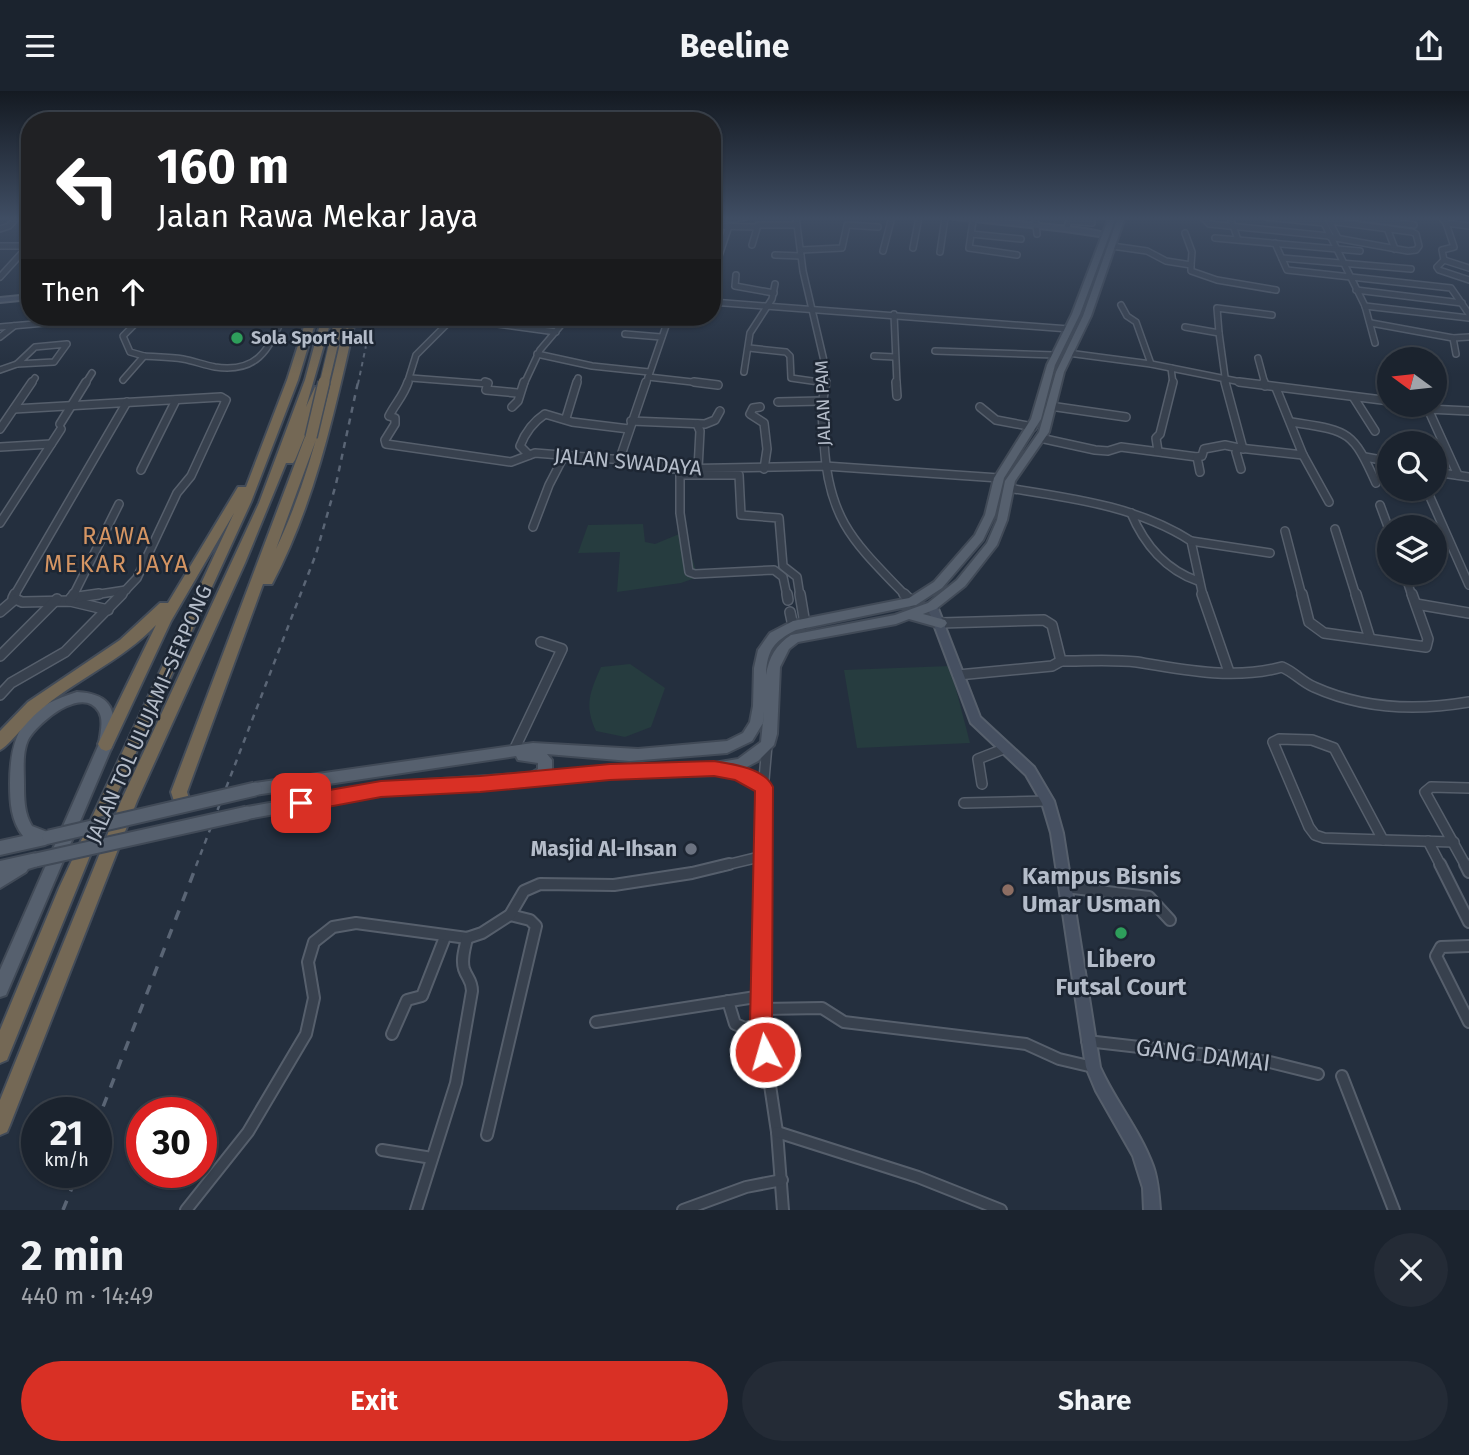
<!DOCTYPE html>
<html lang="en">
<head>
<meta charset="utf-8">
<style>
  :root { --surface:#1b232e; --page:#242b36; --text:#f1f3f6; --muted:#a0a4aa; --line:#39404a; --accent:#d93025 }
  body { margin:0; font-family:"Fira Sans",sans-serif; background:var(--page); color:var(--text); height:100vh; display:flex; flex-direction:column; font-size:26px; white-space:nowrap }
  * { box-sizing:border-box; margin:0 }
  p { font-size:23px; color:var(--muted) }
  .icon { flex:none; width:38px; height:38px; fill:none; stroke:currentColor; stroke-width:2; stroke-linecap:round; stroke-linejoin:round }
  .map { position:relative; height:1119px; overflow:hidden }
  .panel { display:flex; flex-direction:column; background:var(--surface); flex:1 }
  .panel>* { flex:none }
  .hud { position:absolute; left:21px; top:21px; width:700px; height:214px; border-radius:28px; box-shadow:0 2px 5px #0004,0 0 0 2px var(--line); background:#202124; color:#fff; overflow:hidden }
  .needle { width:46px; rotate:285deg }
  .buttons { position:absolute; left:1377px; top:256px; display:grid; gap:14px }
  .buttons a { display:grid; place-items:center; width:70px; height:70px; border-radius:50%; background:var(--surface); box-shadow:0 2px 5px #0004,0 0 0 2px var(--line); font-size:35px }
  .speed { position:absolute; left:21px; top:1006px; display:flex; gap:14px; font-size:35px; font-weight:700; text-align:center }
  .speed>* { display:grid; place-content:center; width:91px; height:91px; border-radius:50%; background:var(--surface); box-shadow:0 2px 5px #0004,0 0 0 2px var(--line); line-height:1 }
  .speed small { font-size:18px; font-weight:400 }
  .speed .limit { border:10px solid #d22; background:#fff; color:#111 }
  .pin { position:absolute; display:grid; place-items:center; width:60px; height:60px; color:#fff; margin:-30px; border-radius:14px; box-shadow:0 4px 10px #0006 }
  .me { position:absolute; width:77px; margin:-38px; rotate:354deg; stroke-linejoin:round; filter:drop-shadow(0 0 5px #0008) }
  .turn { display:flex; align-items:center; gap:24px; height:147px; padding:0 21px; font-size:32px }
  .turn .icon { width:91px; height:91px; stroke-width:2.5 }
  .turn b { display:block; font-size:49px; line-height:60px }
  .then { display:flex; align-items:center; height:66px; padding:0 21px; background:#0003; gap:14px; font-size:26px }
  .round { display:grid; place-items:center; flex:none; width:74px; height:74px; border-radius:37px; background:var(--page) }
  .head { display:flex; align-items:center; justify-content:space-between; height:119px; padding:0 21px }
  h1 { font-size:42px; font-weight:700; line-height:52px }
  .primary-button { display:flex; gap:14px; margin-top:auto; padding:14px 21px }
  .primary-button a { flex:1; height:80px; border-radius:42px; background:var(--accent); color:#fff; font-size:28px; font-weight:700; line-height:80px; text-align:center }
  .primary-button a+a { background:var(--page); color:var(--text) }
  header { display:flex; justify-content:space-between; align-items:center; height:91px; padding:0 21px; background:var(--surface); font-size:32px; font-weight:700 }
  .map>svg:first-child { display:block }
</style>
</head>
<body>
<header><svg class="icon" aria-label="menu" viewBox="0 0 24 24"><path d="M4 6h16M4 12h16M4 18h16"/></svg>Beeline<svg class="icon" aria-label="share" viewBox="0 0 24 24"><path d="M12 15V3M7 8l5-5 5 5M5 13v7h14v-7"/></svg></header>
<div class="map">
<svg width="1469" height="1119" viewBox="0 0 1469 1119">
  <rect width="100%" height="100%" fill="#242f3e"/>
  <g fill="#263c3f">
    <polygon points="643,433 645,451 655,453 684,441 698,486 681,492 617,501 620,461 578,462 588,434"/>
    <path d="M 630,573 L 665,597 L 651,636 L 625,646 L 596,640 C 584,614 590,601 601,576 Z"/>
    <polygon points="950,575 970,652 857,657 844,579"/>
  </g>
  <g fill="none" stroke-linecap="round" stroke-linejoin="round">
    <g stroke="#565f6c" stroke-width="8">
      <g id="street-far3">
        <polyline points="796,126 803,180 824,270 826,293"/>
        <polyline points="1035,126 1037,143"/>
        <polyline points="1202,126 1209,133 1329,145"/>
        <polyline points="1230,126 1238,149"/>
        <polyline points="1266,126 1324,132"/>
        <polyline points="1321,126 1365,215 1375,252"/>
        <polyline points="1353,126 1414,134"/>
        <polyline points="1441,126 1446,132 1454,156 1442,159 1444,169"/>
        <polyline points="973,130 969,157 1017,164"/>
        <polyline points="715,131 746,126"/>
        <polyline points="1446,132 1469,135"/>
        <polyline points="712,135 756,136"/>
        <polyline points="1067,136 1069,130 1092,132 1091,126"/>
        <polyline points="1387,137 1395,158"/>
        <polyline points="0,138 9,135 17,126"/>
        <polyline points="1185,142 1192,161 1191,174"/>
        <polyline points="971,143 1021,148"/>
        <polyline points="1330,146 1408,160 1416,159 1419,155 1416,143 1412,141 1329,130 1338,147"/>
        <polyline points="1215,147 1360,160"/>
        <polyline points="1275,152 1287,179 1451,197 1469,223"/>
        <polyline points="752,154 758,134 797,134"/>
        <polyline points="0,155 29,155"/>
        <polyline points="1112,155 1147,160 1166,170 1191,174 1191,180 1217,189 1276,199"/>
        <polyline points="913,157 919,126"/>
        <polyline points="801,159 842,157 847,134 878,136"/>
        <polyline points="883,160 892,126"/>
        <polyline points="940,161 945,127"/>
        <polyline points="775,164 801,165"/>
        <polyline points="719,165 729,135"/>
        <polyline points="1282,167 1411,178"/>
        <polyline points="1444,169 1437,176 1439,179 1469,189"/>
        <polyline points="1444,169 1469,177"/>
        <polyline points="736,184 735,195 774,202"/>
        <polyline points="0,186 30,153"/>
        <polyline points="1356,199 1462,212"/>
        <polyline points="712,211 1069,238"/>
        <polyline points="1121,214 1127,225 1136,231 1151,273"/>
        <polyline points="1365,215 1469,227"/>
        <polyline points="894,223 897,293"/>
        <polyline points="446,231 468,229 556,241"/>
        <polyline points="1371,232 1453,247 1469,246"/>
        <polyline points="0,236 113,226"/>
        <polyline points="1185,236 1219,242 1226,293"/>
        <polyline points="1219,242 1217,217 1272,224"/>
        <polyline points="625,243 661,246"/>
        <polyline points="0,246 14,235"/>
        <polyline points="1453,247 1456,263"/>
        <polygon points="67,253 54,271 17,273 35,256"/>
        <polyline points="749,257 786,261 790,265 791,287 826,292"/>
        <polyline points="935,260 1055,264"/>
        <polyline points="1068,262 1151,273 1251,293"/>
        <polyline points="537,263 592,275 649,281"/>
        <path d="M 144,265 C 157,266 170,266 183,268 C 194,270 204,274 215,276 C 257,282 268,260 283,226"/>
        <polyline points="874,265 895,266"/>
        <polyline points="1258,267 1265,293"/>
        <polyline points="1171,277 1173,293"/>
        <polyline points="0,279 17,273"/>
        <polyline points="744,281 750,242 772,208 775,193"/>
        <polyline points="648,286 710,293"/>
        <polyline points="411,287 488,293"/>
        <polyline points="123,289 144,265 130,261 123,245 142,226"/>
        <polyline points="31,293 35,287"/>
        <polyline points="85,293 92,282"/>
        <polyline points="407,293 416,264 446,234 446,231 432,230 431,226"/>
        <polyline points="524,293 540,259 568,226"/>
        <polyline points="576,293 578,287"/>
        <polyline points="646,293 669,226"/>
      </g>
    </g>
    <g stroke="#565f6c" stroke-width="10">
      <g id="street-far2">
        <path d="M 408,291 C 404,304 395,313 389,325 L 395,327 L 395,333 L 385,349 L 386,353 L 511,371 L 535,362 L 650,371 L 671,378 L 825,375 L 999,387"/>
        <polyline points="485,291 488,292 486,299 517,302"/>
        <polyline points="694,291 718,294"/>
        <polyline points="821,291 826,292"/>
        <path d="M 826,291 C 821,312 822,330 824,351 C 828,429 854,451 906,505"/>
        <polyline points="896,291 897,305"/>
        <polyline points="1225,291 1243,358"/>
        <polyline points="1239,291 1390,310"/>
        <polyline points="1264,291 1265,295"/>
        <polyline points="1354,307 1375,340"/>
        <polyline points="778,311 821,310"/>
        <polyline points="1050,315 1126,326"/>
        <polyline points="512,316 518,310 524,291"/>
        <polyline points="760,316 753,317 750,323 764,332 767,358 764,378"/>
        <polyline points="980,316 996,329 1033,336"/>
        <polyline points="14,318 221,306 226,309 191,385 177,402 137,487 120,505"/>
        <polyline points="566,327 577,291"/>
        <polyline points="631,330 705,333 715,329 720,320"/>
        <path d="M 1291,331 C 1348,340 1352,338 1376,392"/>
        <polyline points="60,333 86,291"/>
        <polyline points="697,333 700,340 698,378"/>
        <polyline points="0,338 32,291"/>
        <polyline points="1040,347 1095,359 1108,360 1121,356 1197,366"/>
        <polyline points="0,356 51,353"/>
        <polyline points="1158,360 1156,347 1160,343 1173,291"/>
        <path d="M 529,364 L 520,355 C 525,342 533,331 545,323 L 572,331 L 629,338"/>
        <polyline points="1303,364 1329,411"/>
        <polyline points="1365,366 1387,370"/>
        <polyline points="619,370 646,291"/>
        <polyline points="1241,378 1236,361 1239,357 1303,364 1276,297"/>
        <polyline points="141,379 176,309"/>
        <polyline points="1200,381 1197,366 1202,365 1204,358 1225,354 1239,357"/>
        <polyline points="1435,381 1469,386"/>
        <polyline points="1458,384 1428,318 1469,320"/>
        <path d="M 1008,397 C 1070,407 1137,415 1191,450 L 1203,505"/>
        <polyline points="1426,397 1469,494"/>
        <polyline points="1380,414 1390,441"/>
        <path d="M 1131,422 C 1144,453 1166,479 1198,490"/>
        <polyline points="0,432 61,338"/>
        <polyline points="533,436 549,394 564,365"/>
        <polyline points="1335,438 1356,505"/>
        <polyline points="1285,440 1302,505"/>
        <polyline points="1191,450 1270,462"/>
        <polyline points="1404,481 1412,505"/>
        <polyline points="14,505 127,311"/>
        <polyline points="73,505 119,413"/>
        <polyline points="87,505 126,499"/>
        <polyline points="787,505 783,486 774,479 695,483 689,481 680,422 680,384 739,384 741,424 779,427 783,475 797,486 800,505"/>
      </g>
    </g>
    <g stroke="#565f6c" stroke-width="12">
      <g id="street-far1">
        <polyline points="15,503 13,507 22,511 70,510 108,519"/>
        <polyline points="787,503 788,509"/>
        <polyline points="800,503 805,533"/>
        <polyline points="904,503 912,511"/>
        <polyline points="1202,503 1229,581"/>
        <polyline points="1302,503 1309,531 1324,542 1426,556 1428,548 1412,503"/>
        <polyline points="1356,503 1370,548"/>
        <polyline points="71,507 99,503"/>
        <polyline points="70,510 74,503"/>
        <polyline points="1416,513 1469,522"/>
        <polyline points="0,521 14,509"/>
        <polyline points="790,521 793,535"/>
        <path d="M 941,532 L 1044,529 L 1052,534 L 1061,570 C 1086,570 1113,568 1137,571 C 1184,579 1235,589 1282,576 C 1294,581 1302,591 1314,596 C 1363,618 1417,620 1469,611"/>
        <polyline points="0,565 57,508"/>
        <polyline points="958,584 1052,575 1061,570"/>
        <polyline points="0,604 11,592 65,561 122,503"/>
        <polygon points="1279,648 1312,649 1334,657 1383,749 1324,747 1315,744 1309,736 1273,651"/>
        <polyline points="514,659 562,558 541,551"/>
        <polyline points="722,679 738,682 764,696"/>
        <polyline points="982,693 978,668 1006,657"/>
        <polyline points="964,712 1048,710"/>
        <polyline points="1383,749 1454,751"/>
        <polyline points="1428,750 1441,775"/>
        <polyline points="722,775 763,765"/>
        <polyline points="762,775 763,700 767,654"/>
        <polyline points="1466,775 1425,701 1431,696 1469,697"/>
      </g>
    </g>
    <g stroke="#565f6c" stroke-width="14">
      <g id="street">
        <polyline points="762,773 761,934 777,1041 783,1119"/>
        <polyline points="1440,773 1469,831"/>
        <polyline points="1465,773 1469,781"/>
        <polyline points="1065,796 1149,806 1170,829"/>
        <polyline points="1469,855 1441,856 1436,865 1469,931"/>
        <polyline points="728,910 735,933 745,937 761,934"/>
        <polyline points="762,918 822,917 844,931 1026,953 1059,968 1093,976"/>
        <polyline points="596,931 762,905"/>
        <polyline points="392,943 407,909 422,905 445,846"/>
        <polyline points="1087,950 1270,971 1318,983"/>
        <polyline points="1342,985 1394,1119"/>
        <polyline points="777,1041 918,1086 1001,1119"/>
        <polyline points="487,1044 536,835 530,829 510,824"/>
        <polyline points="382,1059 432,1067"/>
        <polyline points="186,1119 248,1041 306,943 314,907 308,871 314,851 333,836 356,832 467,847 482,842 510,824 524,800 540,793 614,794 692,782 729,773"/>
        <path d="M 416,1119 L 456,992 L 472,900 C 472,889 467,887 464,878 C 461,868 465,857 467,847"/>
        <polyline points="683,1119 746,1096 782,1089"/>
      </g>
    </g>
    <g stroke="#565f6c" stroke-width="4">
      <g id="secondary">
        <path d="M 938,126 C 979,126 1020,131 1060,135 C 1076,137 1095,138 1109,144 L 1106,146 L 1065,140 Z"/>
        <polygon points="30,204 30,208 0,211 0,207"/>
        <path d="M 932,511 L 937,515 L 980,626 L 1034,676 L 1054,710 L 1063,742 L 1100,976 C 1115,1010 1140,1039 1153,1075 C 1158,1089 1159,1104 1160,1119 L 1144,1119 L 1143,1097 L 1133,1065 L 1096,1000 L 1086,976 L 1051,742 L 1042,712 L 1026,684 L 971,632 L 927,515 Z"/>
      </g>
    </g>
    <g stroke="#414a57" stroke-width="4">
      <g id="primary">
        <path d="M 1109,126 L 1116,126 L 1080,223 L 1055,274 L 1041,328 L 1004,387 L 995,424 L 983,449 L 942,497 L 916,514 L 796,539 C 774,550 767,559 766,584 C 769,566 776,554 791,544 L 895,524 L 928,512 L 957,489 L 987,452 L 997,429 L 1005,390 L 1039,341 L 1056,281 L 1083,225 L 1118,126 L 1125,126 L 1091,225 L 1064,281 L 1049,341 L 1015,390 L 1007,429 L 997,454 L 965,495 L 936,518 L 923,523 L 945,529 L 947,532 L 945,535 L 941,537 L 909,528 L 896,533 L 798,551 L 789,558 L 780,576 L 777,643 L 774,654 L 758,670 L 741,679 L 714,684 L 610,687 L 480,699 L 381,704 L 247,728 L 242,727 L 240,722 L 242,717 L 247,716 L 381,692 L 531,682 L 538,678 L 538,672 L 518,669 L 516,665 L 255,704 L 250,702 L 248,698 L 250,694 L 255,692 L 533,652 L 638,658 L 727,650 L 743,642 L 750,631 L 753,615 L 754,577 L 758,559 L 770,542 L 793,530 L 909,507 L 934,491 L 975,444 L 985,424 L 994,387 L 1031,328 L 1047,274 L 1072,223 ZM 764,620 L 761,651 L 738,668 L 714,672 L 610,675 L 552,680 L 552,669 L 547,663 L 630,670 L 727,662 L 752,650 L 763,632 Z"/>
        <path d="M 77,601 C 114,603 116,621 113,653 L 6,904 L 0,906 L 0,879 L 99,653 C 100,643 104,630 99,621 C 83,593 37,632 28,649 C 22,662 24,679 24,693 C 24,707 24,723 32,735 L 50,742 L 52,747 L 50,752 L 45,754 L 0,764 L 0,750 L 23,745 C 11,730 10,711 10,693 C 10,640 25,617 77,601 Z"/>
        <polygon points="36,762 41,764 43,769 41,774 28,778 26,781 0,797 0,770"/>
      </g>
    </g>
    <g stroke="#434c59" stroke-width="4">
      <g id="highway">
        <path d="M 307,226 L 317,226 L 298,289 L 251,411 L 100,740 L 7,969 L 0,972 L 0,939 L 59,797 L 234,422 L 171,530 L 111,658 L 106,660 L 101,658 L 98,653 L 156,534 C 122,570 74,589 38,621 C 28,629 9,655 0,659 L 0,640 L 28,611 L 120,549 L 160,512 L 168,512 L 238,396 L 246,396 L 287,289 Z"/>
        <polygon points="322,226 332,226 306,316 315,296 323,296 324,298 295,369 293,372 286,372 245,472 137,710 10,1034 7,1041 0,1044 0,1009 121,710 259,412 305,289"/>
        <path d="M 346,226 L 356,226 C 335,318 316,410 272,493 L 263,493 L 187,701 L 191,714 L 189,719 L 183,721 L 177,719 L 171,701 L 305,346 L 311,343 L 315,344 L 317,346 L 276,458 C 311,384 328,305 346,226 Z"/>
      </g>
    </g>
    <use href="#street-far3" stroke="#38414e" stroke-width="5"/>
    <use href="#street-far2" stroke="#38414e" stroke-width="7"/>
    <use href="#street-far1" stroke="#38414e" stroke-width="9"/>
    <use href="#street" stroke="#38414e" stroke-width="10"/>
    <use href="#secondary" fill="#465061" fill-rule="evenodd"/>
    <use href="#primary" fill="#56606e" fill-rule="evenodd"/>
    <use href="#highway" fill="#746855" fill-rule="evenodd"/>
    <polyline stroke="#5a6575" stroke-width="2" stroke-dasharray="4.5 4.5" stroke-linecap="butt" points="358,293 372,226"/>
    <polyline stroke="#5a6575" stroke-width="2.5" stroke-dasharray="6 6" stroke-linecap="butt" points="196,775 316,463 336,393 358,291"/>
    <g stroke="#5a6575" stroke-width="3.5" stroke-dasharray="10 10" stroke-linecap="butt">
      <polyline points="96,1034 197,773"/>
      <polyline points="63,1119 78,1082"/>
    </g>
    <g stroke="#414a57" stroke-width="17" stroke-linecap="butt">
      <g id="primary-bridge">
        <polyline points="49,746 255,698"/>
        <polyline points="36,769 247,722"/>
      </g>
    </g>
    <g stroke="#434c59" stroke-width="11" stroke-linecap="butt">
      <polyline id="highway-bridge-far1" points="324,293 340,226"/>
    </g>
    <g stroke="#434c59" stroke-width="14" stroke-linecap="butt">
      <polyline id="highway-bridge" points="311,346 324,291"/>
    </g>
    <use href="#primary-bridge" stroke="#56606e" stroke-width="13"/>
    <use href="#highway-bridge-far1" stroke="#746855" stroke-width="9"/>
    <use href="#highway-bridge" stroke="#746855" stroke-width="11"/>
  </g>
  <linearGradient id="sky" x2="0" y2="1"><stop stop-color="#141a22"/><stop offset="0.45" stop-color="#3f4d63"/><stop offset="1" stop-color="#3f4d63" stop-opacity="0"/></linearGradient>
  <rect width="1469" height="283" fill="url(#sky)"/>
  <path fill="#d93025" stroke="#8d1f18" stroke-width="2" d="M 714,670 C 733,673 764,677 773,696 L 772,934 L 776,961 L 773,969 L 765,972 L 757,969 L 750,934 L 755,700 L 735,689 L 714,685 L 610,689 L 480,701 L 381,706 L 301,721 L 294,718 L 292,712 L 294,706 L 301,704 L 381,690 L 480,685 L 610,673 Z"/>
  <g fill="#2e9e5b" stroke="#1d2633" stroke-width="2.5">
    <circle cx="237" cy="247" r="7"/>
    <circle cx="1121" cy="842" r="7"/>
  </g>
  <circle fill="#6b7280" stroke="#1d2633" stroke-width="2.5" cx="691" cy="758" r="7"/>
  <circle fill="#8d6e63" stroke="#1d2633" stroke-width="2.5" cx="1008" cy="799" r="7"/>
  <g text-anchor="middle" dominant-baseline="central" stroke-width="5" stroke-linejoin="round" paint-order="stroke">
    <g font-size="18" font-weight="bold" fill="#b4bcc9" stroke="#1d2633" text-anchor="start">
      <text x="251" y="247">Sola Sport Hall</text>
    </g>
    <g font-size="18" fill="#b4bcc9" stroke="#1d2633">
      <text transform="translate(823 312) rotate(-92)">JALAN PAM</text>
    </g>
    <g font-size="21" fill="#b4bcc9" stroke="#1d2633">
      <text transform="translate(628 371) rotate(5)">JALAN SWADAYA</text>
      <text transform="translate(149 623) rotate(-66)">JALAN TOL ULUJAMI–SERPONG</text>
    </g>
    <g font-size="21" font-weight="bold" fill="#b4bcc9" stroke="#1d2633" text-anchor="end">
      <text x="677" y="758">Masjid Al-Ihsan</text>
    </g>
    <g font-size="24" letter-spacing="2" fill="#d59563" stroke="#1d2633">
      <text x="117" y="445">RAWA<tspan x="117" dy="28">MEKAR JAYA</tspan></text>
    </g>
    <g font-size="24" font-weight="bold" fill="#b4bcc9" stroke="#1d2633" text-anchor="start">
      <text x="1022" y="785">Kampus Bisnis<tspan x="1022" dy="28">Umar Usman</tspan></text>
      <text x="1121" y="868" text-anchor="middle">Libero<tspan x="1121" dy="28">Futsal Court</tspan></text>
    </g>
    <g font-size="24" fill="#b4bcc9" stroke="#1d2633">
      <text transform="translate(1203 964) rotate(7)">GANG DAMAI</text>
    </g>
  </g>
</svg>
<div class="buttons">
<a><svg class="needle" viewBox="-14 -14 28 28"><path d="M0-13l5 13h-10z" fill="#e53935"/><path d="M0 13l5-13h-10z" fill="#a0a4aa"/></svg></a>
<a><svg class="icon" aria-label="search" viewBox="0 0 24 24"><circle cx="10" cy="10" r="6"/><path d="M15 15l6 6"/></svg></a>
<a><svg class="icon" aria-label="layers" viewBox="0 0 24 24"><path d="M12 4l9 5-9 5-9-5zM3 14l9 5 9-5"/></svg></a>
</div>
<div class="speed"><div>21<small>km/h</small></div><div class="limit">30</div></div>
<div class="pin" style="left:301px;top:712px;background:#d93025"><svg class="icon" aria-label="arrive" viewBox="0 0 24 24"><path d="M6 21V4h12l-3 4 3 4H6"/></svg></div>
<svg class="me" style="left:765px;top:961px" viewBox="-20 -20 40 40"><circle r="17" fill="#d93025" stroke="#fff" stroke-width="3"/><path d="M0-11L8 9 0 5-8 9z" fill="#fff"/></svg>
<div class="hud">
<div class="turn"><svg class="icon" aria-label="left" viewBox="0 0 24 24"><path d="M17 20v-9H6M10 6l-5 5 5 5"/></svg><div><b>160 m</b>Jalan Rawa Mekar Jaya</div></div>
<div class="then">Then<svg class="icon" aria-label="ahead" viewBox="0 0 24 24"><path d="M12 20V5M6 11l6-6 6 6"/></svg></div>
</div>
</div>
<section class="panel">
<div class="head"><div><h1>2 min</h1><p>440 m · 14:49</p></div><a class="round"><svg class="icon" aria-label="close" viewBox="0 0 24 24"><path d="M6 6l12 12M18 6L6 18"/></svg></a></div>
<div class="primary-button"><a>Exit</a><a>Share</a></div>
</section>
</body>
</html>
